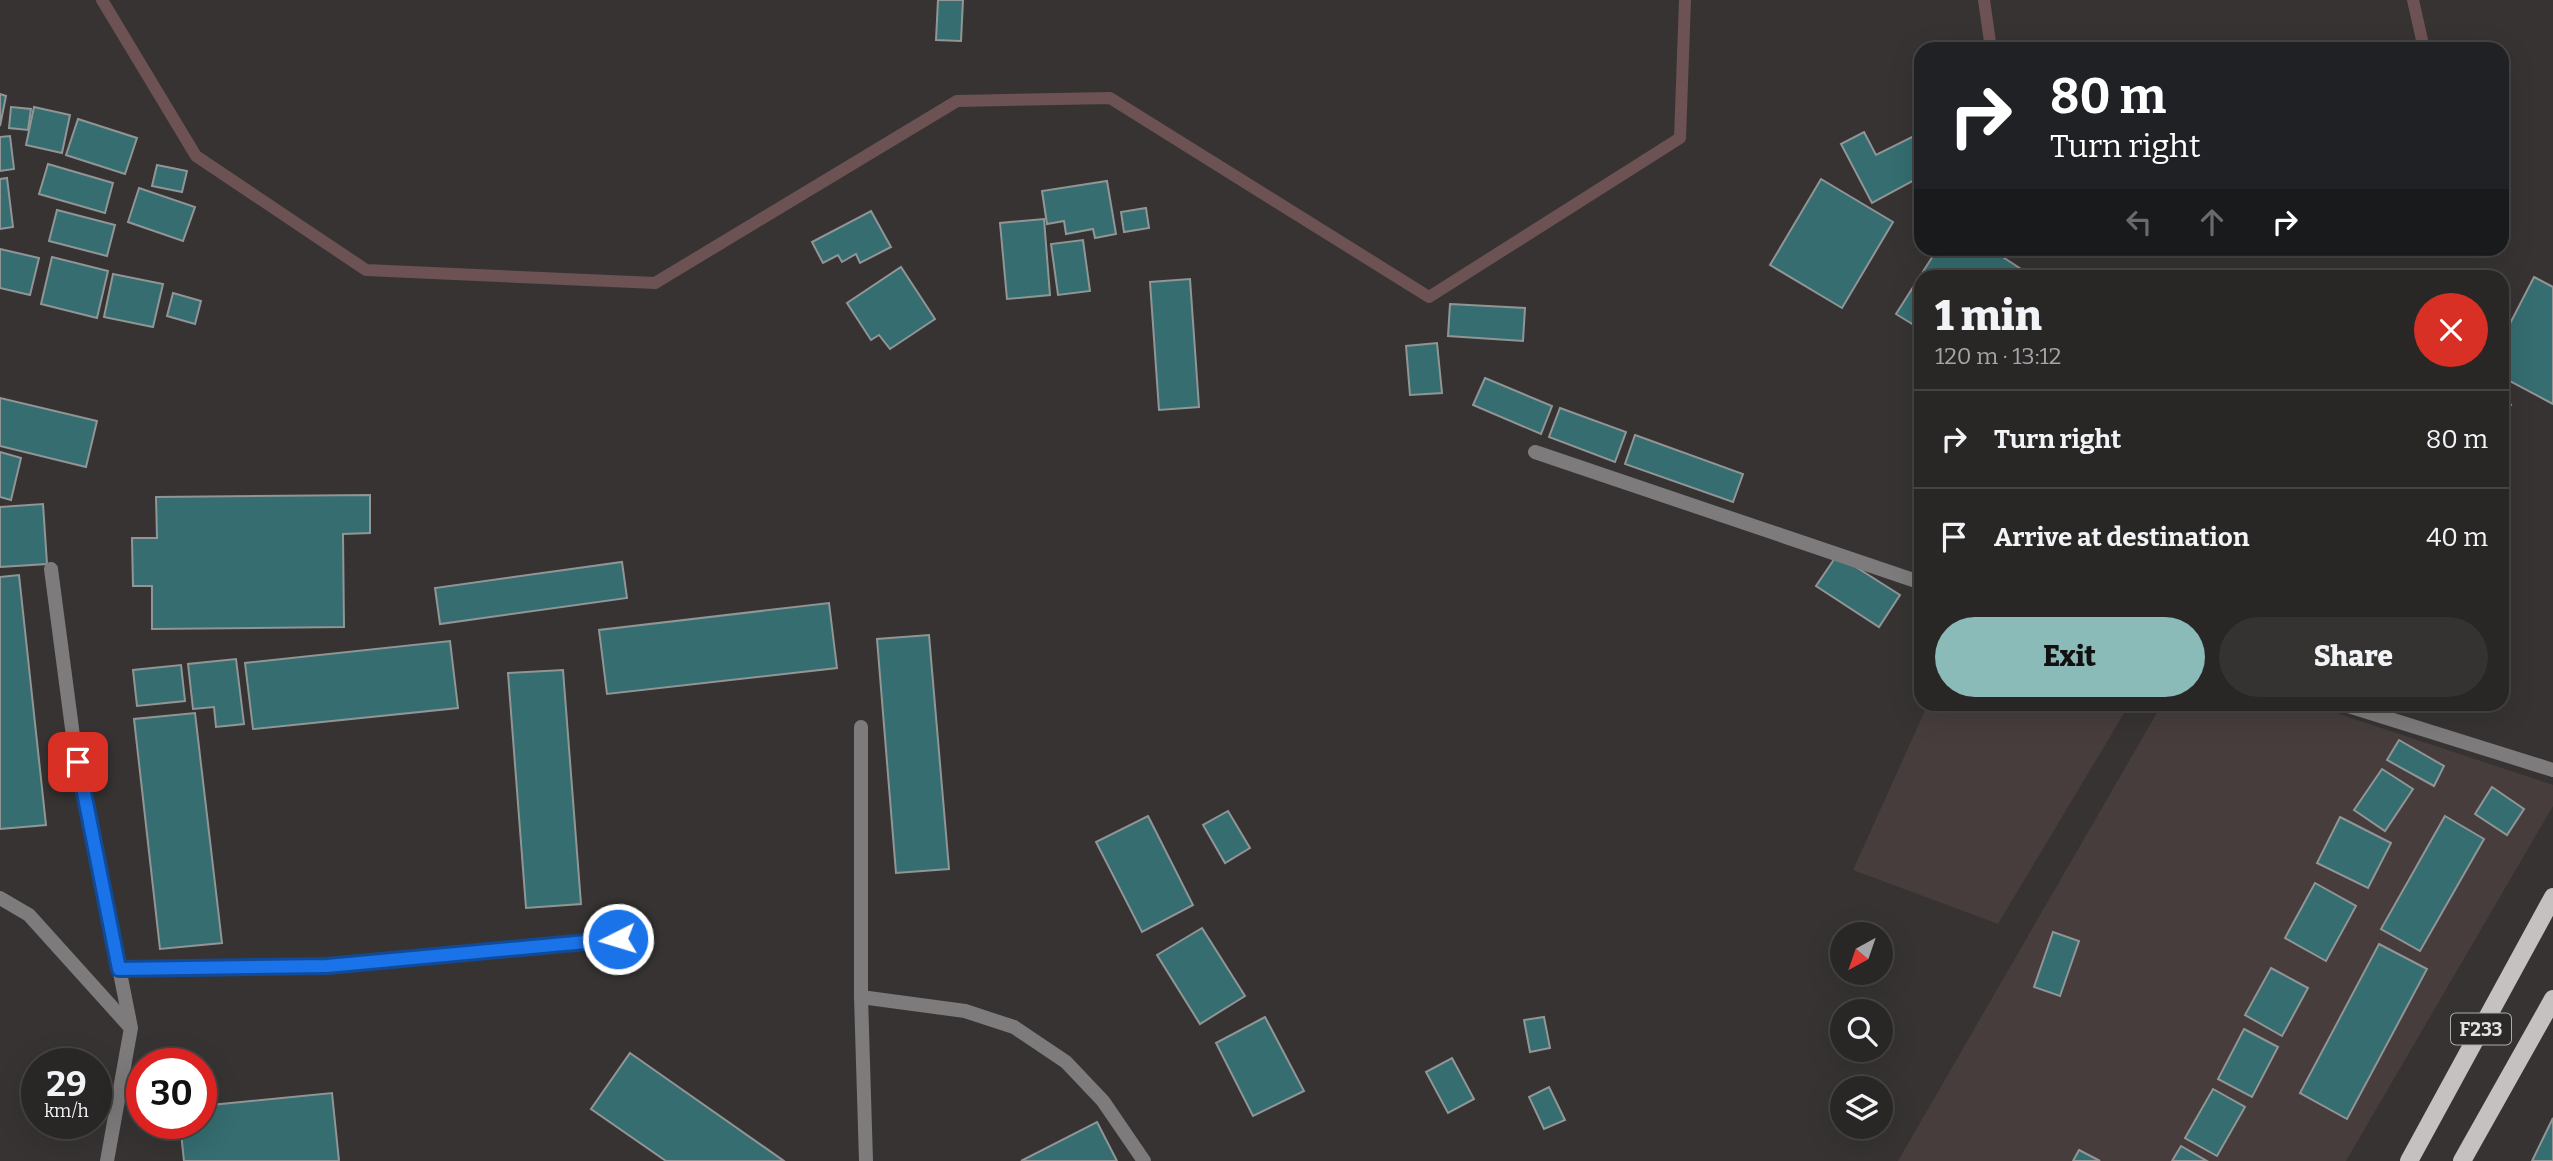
<!DOCTYPE html>
<html lang="en">
<head>
<meta charset="utf-8">
<style>
  :root { --surface:#292626; --page:#353232; --text:#f1f3f6; --muted:#a5a5a7; --line:#454343; --accent:#8bbbb9 }
  body { margin:0; font-family:Bitter,serif; background:var(--page); color:var(--text); height:100vh; display:flex; flex-direction:column; font-size:26px; white-space:nowrap }
  * { box-sizing:border-box; margin:0 }
  p { font-size:23px; color:var(--muted) }
  .icon { flex:none; width:38px; height:38px; fill:none; stroke:currentColor; stroke-width:2; stroke-linecap:round; stroke-linejoin:round }
  .map { position:relative; flex:1; overflow:hidden }
  .panel { position:absolute; left:1914px; top:270px; width:595px; height:441px; display:flex; flex-direction:column; background:var(--surface); border-radius:21px; box-shadow:0 7px 28px #0002,0 0 0 2px var(--line) }
  .panel>* { flex:none }
  .top-card { position:absolute; left:1914px; top:42px; width:595px; height:214px; border-radius:21px; box-shadow:0 7px 28px #0002,0 0 0 2px var(--line); background:#202124; color:#fff; overflow:hidden }
  .needle { width:46px; rotate:220deg }
  .tools { position:absolute; left:1830px; top:922px; display:grid; gap:14px }
  .tools a { display:grid; place-items:center; width:63px; height:63px; border-radius:50%; background:var(--surface); box-shadow:0 7px 28px #0002,0 0 0 2px var(--line); font-size:35px }
  .speed { position:absolute; left:21px; top:1048px; display:flex; gap:14px; font-size:35px; font-weight:700; text-align:center }
  .speed>* { display:grid; place-content:center; width:91px; height:91px; border-radius:50%; background:var(--surface); box-shadow:0 7px 28px #0002,0 0 0 2px var(--line); line-height:1 }
  .speed small { font-size:18px; font-weight:400 }
  .speed .limit { border:10px solid #d22; background:#fff; color:#111 }
  .pin { position:absolute; display:grid; place-items:center; width:60px; height:60px; color:#fff; margin:-30px; border-radius:14px; box-shadow:0 4px 10px #0006 }
  .me { position:absolute; width:77px; margin:-38px; rotate:265deg; stroke-linejoin:round; filter:drop-shadow(0 0 5px #0008) }
  .turn { display:flex; align-items:center; gap:24px; height:147px; padding:0 21px; font-size:32px }
  .turn .icon { width:91px; height:91px; stroke-width:2.5 }
  .turn b { display:block; font-size:49px; line-height:60px }
  .lanes { display:flex; align-items:center; height:66px; padding:0 21px; background:#0003; justify-content:center; gap:35px; direction:ltr }
  .lanes .off { opacity:.35 }
  .round { display:grid; place-items:center; flex:none; width:74px; height:74px; border-radius:37px; background:var(--page) }
  .headline { display:flex; align-items:center; justify-content:space-between; height:119px; padding:0 21px }
  h1 { font-size:42px; font-weight:800; line-height:52px }
  .cta { display:flex; gap:14px; margin-top:auto; padding:14px 21px }
  .cta a { flex:1; height:80px; border-radius:42px; background:var(--accent); color:#111; font-size:28px; font-weight:800; line-height:80px; text-align:center }
  .cta a+a { background:var(--page); color:var(--text) }
  ul { padding:0; list-style:none }
  li { display:flex; align-items:center; gap:21px; height:98px; padding:0 21px; border-top:2px solid var(--line) }
  li div { flex:1 }
  li b { display:block; font-size:26px }
  li em { font-style:normal }
  .map>svg:first-child { display:block }
</style>
</head>
<body>
<div class="map">
<svg width="2553" height="1161" viewBox="0 0 2553 1161">
  <rect width="100%" height="100%" fill="#373333"/>
  <g fill="#473d3d">
    <polygon points="1928,704 2115,704 2126,710 1998,924 1853,870"/>
    <polygon points="2162,704 2309,704 2553,785 2553,806 2346,1161 1898,1161"/>
  </g>
  <g fill="none" stroke-linecap="round" stroke-linejoin="round">
    <g stroke="#6c5253" stroke-width="12">
      <polyline points="102,0 196,156 366,270 655,283 957,101 1110,98 1429,297 1680,138 1685,0"/>
      <polyline points="1984,0 1991,49"/>
      <polyline points="2413,0 2424,49"/>
    </g>
  </g>
  <g fill="#356d70" stroke="#919595" stroke-width="2">
    <polygon points="938,0 963,0 961,41 936,40"/>
    <polygon points="0,94 6,96 0,126"/>
    <polygon points="11,107 31,109 28,130 9,128"/>
    <polygon points="34,107 70,115 62,153 26,145"/>
    <polygon points="78,119 137,138 125,174 66,155"/>
    <polygon points="1864,132 1876,155 1916,135 1922,146 1922,176 1872,203 1841,144"/>
    <polygon points="10,136 14,169 0,171 0,137"/>
    <polygon points="48,164 113,183 105,213 39,194"/>
    <polygon points="157,165 187,171 182,192 152,186"/>
    <polygon points="7,178 13,227 0,229 0,179"/>
    <polygon points="1821,179 1893,222 1842,308 1770,265"/>
    <polygon points="1107,181 1116,234 1095,238 1093,229 1066,234 1064,221 1047,224 1042,191"/>
    <polygon points="139,188 195,207 183,241 128,222"/>
    <polygon points="1146,208 1149,228 1124,232 1121,212"/>
    <polygon points="57,210 115,225 107,256 49,241"/>
    <polygon points="871,211 891,247 860,263 856,254 842,262 838,255 823,263 812,242"/>
    <polygon points="1044,219 1050,295 1007,299 1000,223"/>
    <polygon points="1083,240 1090,291 1058,295 1051,244"/>
    <polygon points="1938,248 1989,248 2021,269 2016,276 1922,276 1922,330 1896,314"/>
    <polygon points="0,249 39,258 30,295 0,288"/>
    <polygon points="52,257 108,271 97,318 41,304"/>
    <polygon points="901,267 935,319 890,349 879,335 871,340 847,303"/>
    <polygon points="113,274 163,284 153,327 104,317"/>
    <polygon points="2534,277 2553,287 2553,404 2502,377 2502,339"/>
    <polygon points="1190,279 1199,407 1159,410 1150,282"/>
    <polygon points="173,293 201,301 195,324 167,316"/>
    <polygon points="1450,304 1525,308 1523,341 1448,336"/>
    <polygon points="1437,343 1442,393 1410,395 1406,346"/>
    <polygon points="1485,378 1552,406 1541,434 1473,405"/>
    <polygon points="2502,392 2511,405 2502,411"/>
    <polygon points="0,398 97,421 86,467 0,446"/>
    <polygon points="1560,408 1626,432 1615,462 1549,437"/>
    <polygon points="1635,435 1743,474 1733,502 1625,464"/>
    <polygon points="0,452 21,458 11,500 0,497"/>
    <polygon points="370,495 370,533 343,534 344,627 152,629 152,586 133,586 132,538 157,538 156,497"/>
    <polygon points="43,504 47,564 0,567 0,507"/>
    <polygon points="1837,555 1900,595 1879,627 1816,586"/>
    <polygon points="622,562 627,598 440,624 435,588"/>
    <polygon points="19,575 46,825 0,829 0,577"/>
    <polygon points="829,603 837,668 607,694 599,630"/>
    <polygon points="929,635 949,869 896,873 877,639"/>
    <polygon points="450,641 458,708 253,729 245,663"/>
    <polygon points="236,659 244,724 216,727 214,707 193,709 188,664"/>
    <polygon points="181,665 185,701 137,706 133,670"/>
    <polygon points="563,670 581,904 526,908 508,673"/>
    <polygon points="195,713 222,943 160,949 134,719"/>
    <polygon points="2399,740 2444,766 2434,786 2387,760"/>
    <polygon points="2382,769 2413,789 2385,831 2354,810"/>
    <polygon points="2492,787 2524,809 2507,835 2475,814"/>
    <polygon points="1228,811 1250,848 1225,863 1203,825"/>
    <polygon points="1148,816 1193,905 1142,932 1096,842"/>
    <polygon points="2445,816 2484,839 2420,951 2381,929"/>
    <polygon points="2340,817 2391,843 2368,888 2317,863"/>
    <polygon points="2315,883 2356,906 2326,961 2285,938"/>
    <polygon points="1202,928 1245,996 1200,1024 1157,955"/>
    <polygon points="2053,932 2079,941 2060,996 2034,987"/>
    <polygon points="2379,944 2427,969 2347,1119 2300,1093"/>
    <polygon points="2271,968 2308,988 2282,1036 2245,1015"/>
    <polygon points="1265,1017 1304,1091 1253,1116 1216,1043"/>
    <polygon points="1544,1017 1550,1048 1530,1052 1524,1020"/>
    <polygon points="2244,1029 2278,1047 2252,1097 2218,1079"/>
    <polygon points="630,1053 784,1161 666,1161 591,1109"/>
    <polygon points="1452,1058 1474,1099 1448,1113 1426,1072"/>
    <polygon points="1549,1087 1565,1120 1544,1129 1529,1097"/>
    <polygon points="2213,1089 2245,1107 2217,1156 2185,1138"/>
    <polygon points="332,1093 339,1161 184,1161 180,1124 201,1124 201,1106"/>
    <polygon points="2553,1118 2553,1161 2532,1161"/>
    <polygon points="1097,1122 1117,1161 1021,1161"/>
    <polygon points="2181,1146 2207,1161 2172,1161"/>
    <polygon points="2079,1150 2100,1161 2073,1161"/>
  </g>
  <g fill="none" stroke-linecap="round" stroke-linejoin="round">
    <g stroke="#7d7b7b" stroke-width="14">
      <polyline points="1535,452 1922,583"/>
      <polyline points="2342,704 2553,770"/>
    </g>
    <g stroke="#7d7b7b" stroke-width="14">
      <polyline points="51,569 73,736 131,1028 107,1161"/>
      <polyline points="861,727 861,997 866,1161"/>
      <polyline points="0,898 29,915 130,1027"/>
      <polyline points="119,969 327,966 618,939"/>
      <polyline points="861,997 965,1011 1014,1027 1066,1062 1103,1101 1144,1161"/>
    </g>
    <g stroke="#c5c1c1" stroke-width="18">
      <polyline points="2409,1161 2553,897"/>
      <polyline points="2462,1161 2553,999"/>
    </g>
  </g>
  <g fill="none" stroke-linecap="round" stroke-linejoin="round">
    <g stroke="#114b97" stroke-width="18">
      <polyline id="route" points="78,762 119,969 327,966 618,939"/>
    </g>
    <use href="#route" stroke="#1a73e8" stroke-width="12"/>
  </g>
  <g text-anchor="middle" dominant-baseline="central" stroke-width="6" stroke-linejoin="round" paint-order="stroke">
    <rect fill="#2c2929" stroke="#adaaaa" stroke-width="2" x="2451" y="1013.5" width="60" height="31" rx="5"/>
    <g font-size="19" font-weight="bold" fill="#e4e2e2">
      <text x="2481" y="1029">F233</text>
    </g>
  </g>
</svg>
<div class="tools">
<a><svg class="needle" viewBox="-14 -14 28 28"><path d="M0-13l5 13h-10z" fill="#e53935"/><path d="M0 13l5-13h-10z" fill="#a5a5a7"/></svg></a>
<a><svg class="icon" aria-label="search" viewBox="0 0 24 24"><circle cx="10" cy="10" r="6"/><path d="M15 15l6 6"/></svg></a>
<a><svg class="icon" aria-label="layers" viewBox="0 0 24 24"><path d="M12 4l9 5-9 5-9-5zM3 14l9 5 9-5"/></svg></a>
</div>
<div class="speed"><div>29<small>km/h</small></div><div class="limit">30</div></div>
<div class="pin" style="left:78px;top:762px;background:#d93025"><svg class="icon" aria-label="arrive" viewBox="0 0 24 24"><path d="M6 21V4h12l-3 4 3 4H6"/></svg></div>
<svg class="me" style="left:618px;top:939px" viewBox="-20 -20 40 40"><circle r="17" fill="#1a73e8" stroke="#fff" stroke-width="3"/><path d="M0-11L8 9 0 5-8 9z" fill="#fff"/></svg>
<div class="top-card">
<div class="turn"><svg class="icon" aria-label="right" viewBox="0 0 24 24"><path d="M7 20v-9h11M14 6l5 5-5 5"/></svg><div><b>80 m</b>Turn right</div></div>
<div class="lanes"><svg class="icon off" aria-label="left" viewBox="0 0 24 24"><path d="M17 20v-9H6M10 6l-5 5 5 5"/></svg><svg class="icon off" aria-label="ahead" viewBox="0 0 24 24"><path d="M12 20V5M6 11l6-6 6 6"/></svg><svg class="icon" aria-label="right" viewBox="0 0 24 24"><path d="M7 20v-9h11M14 6l5 5-5 5"/></svg></div>
</div>
<section class="panel">
<div class="headline"><div><h1>1 min</h1><p>120 m · 13:12</p></div><a class="round" style="background:#d93025;color:#fff"><svg class="icon" aria-label="close" viewBox="0 0 24 24"><path d="M6 6l12 12M18 6L6 18"/></svg></a></div>
<ul>
<li><svg class="icon" aria-label="right" viewBox="0 0 24 24"><path d="M7 20v-9h11M14 6l5 5-5 5"/></svg><div><b>Turn right</b></div><em>80 m</em></li>
<li><svg class="icon" aria-label="arrive" viewBox="0 0 24 24"><path d="M6 21V4h12l-3 4 3 4H6"/></svg><div><b>Arrive at destination</b></div><em>40 m</em></li>
</ul>
<div class="cta"><a>Exit</a><a>Share</a></div>
</section>
</div>
</body>
</html>
